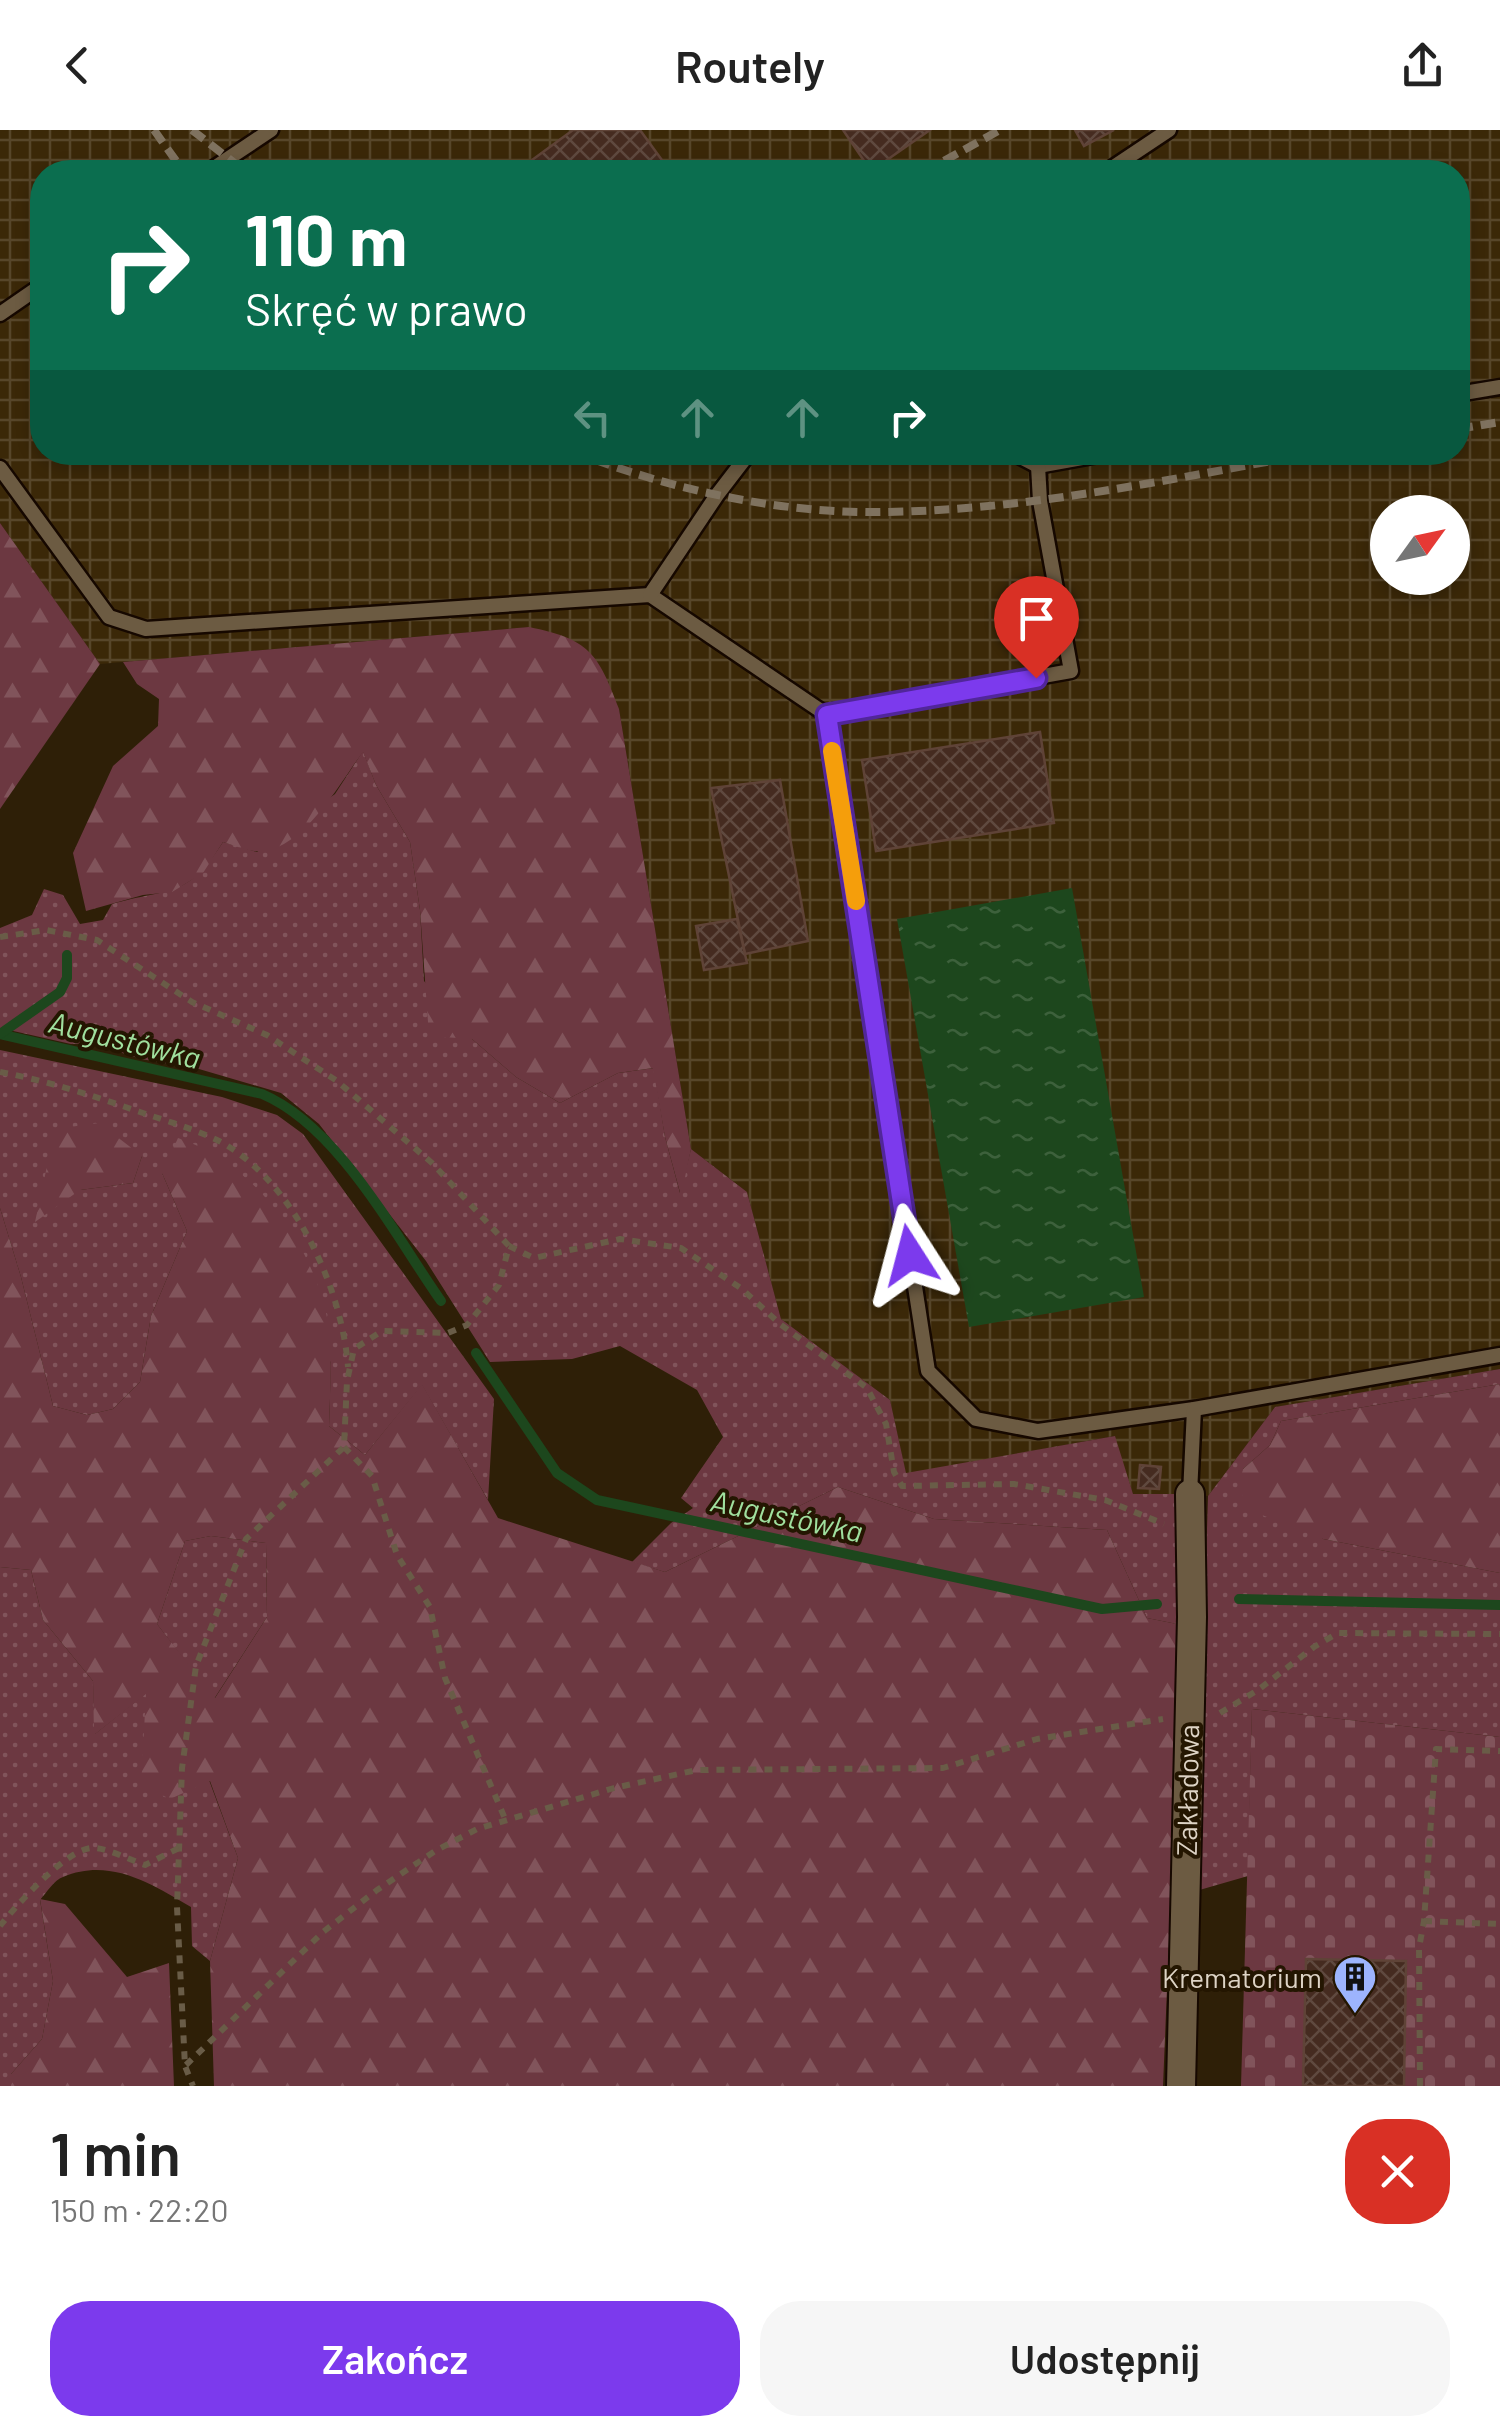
<!DOCTYPE html>
<html lang="pl">
<head>
<meta charset="utf-8">
<style>
  :root { --surface:#fff; --page:#f6f6f6; --text:#222; --muted:#767676; --accent:#7c3aed }
  body { margin:0; font-family:Barlow,sans-serif; background:var(--page); color:var(--text); height:100vh; display:flex; flex-direction:column; font-size:38px; white-space:nowrap }
  * { box-sizing:border-box; margin:0 }
  p { font-size:32px; color:var(--muted) }
  .icon { flex:none; width:55px; height:55px; fill:none; stroke:currentColor; stroke-width:2; stroke-linecap:round; stroke-linejoin:round }
  .map { position:relative; height:1956px; overflow:hidden }
  .sheet { display:flex; flex-direction:column; background:var(--surface); flex:1 }
  .sheet>* { flex:none }
  .top-card { position:absolute; left:30px; top:30px; width:1440px; height:305px; border-radius:40px; box-shadow:0 5px 15px #0003; background:#0b6e4f; color:#fff; overflow:hidden }
  .needle { width:65px; rotate:57deg }
  .buttons { position:absolute; left:1370px; top:365px; display:grid; gap:20px }
  .buttons a { display:grid; place-items:center; width:100px; height:100px; border-radius:50%; background:var(--surface); box-shadow:0 5px 15px #0003; font-size:50px }
  .pin { position:absolute; display:grid; place-items:center; width:85px; height:85px; color:#fff; margin:-102px -42px; border-radius:50% 50% 50% 0; rotate:-45deg; box-shadow:0 0 10px #0007 }
  .pin .icon { rotate:45deg }
  .me { position:absolute; width:110px; margin:-55px; rotate:351deg; stroke-linejoin:round; filter:drop-shadow(0 0 8px #0008) }
  .turn { display:flex; align-items:center; gap:35px; height:210px; padding:0 50px; font-size:45px }
  .turn .icon { width:130px; height:130px; stroke-width:2.5 }
  .turn b { display:block; font-size:70px; line-height:85px }
  .lanes { display:flex; align-items:center; height:95px; padding:0 50px; background:#0003; justify-content:center; gap:50px; direction:ltr }
  .lanes .off { opacity:.35 }
  .round { display:grid; place-items:center; flex:none; width:105px; height:105px; border-radius:40px; background:var(--page) }
  .head { display:flex; align-items:center; justify-content:space-between; height:170px; padding:0 50px }
  h1 { font-size:60px; font-weight:600; line-height:75px }
  .primary-button { display:flex; gap:20px; margin-top:auto; padding:20px 50px }
  .primary-button a { flex:1; height:115px; border-radius:40px; background:var(--accent); color:#fff; font-size:40px; font-weight:600; line-height:115px; text-align:center }
  .primary-button a+a { background:var(--page); color:var(--text) }
  header { display:flex; justify-content:space-between; align-items:center; height:130px; padding:0 50px; background:var(--surface); font-size:45px; font-weight:600 }
  .map>svg:first-child { display:block }
</style>
</head>
<body>
<header><svg class="icon" aria-label="back" viewBox="0 0 24 24"><path d="M15 5l-7 7 7 7"/></svg>Routely<svg class="icon" aria-label="share" viewBox="0 0 24 24"><path d="M12 15V3M7 8l5-5 5 5M5 13v7h14v-7"/></svg></header>
<div class="map">
<svg width="1500" height="1956" viewBox="0 0 1500 1956">
  <defs>
    <pattern id="industrial-grid" width="8" height="8" patternUnits="userSpaceOnUse" patternTransform="scale(2.5)"><rect width="8" height="8" fill="#3b2808"/><path d="M0 4h8M4 0v8" fill="none" stroke="#57462a"/></pattern>
    <pattern id="grass-dots" width="8" height="8" patternUnits="userSpaceOnUse" patternTransform="scale(2.5)"><rect width="8" height="8" fill="#6c3841"/><path d="M2 2h.1M6 6h.1" fill="none" stroke="#81545b" stroke-width="1.8" stroke-linecap="round"/></pattern>
    <pattern id="forest-firs" width="22" height="20" patternUnits="userSpaceOnUse" patternTransform="scale(2.5)"><rect width="22" height="20" fill="#6c3841"/><path d="M5 1l3.5 6h-7zM16 11l3.5 6h-7z" fill="#81545b"/></pattern>
    <pattern id="cemetery-stones" width="16" height="16" patternUnits="userSpaceOnUse" patternTransform="scale(2.5)"><rect width="16" height="16" fill="#6c3841"/><path d="M2 7V4a2 2 0 0 1 4 0v3zM10 15v-3a2 2 0 0 1 4 0v3z" fill="#81545b"/></pattern>
    <pattern id="water-ripples" width="26" height="14" patternUnits="userSpaceOnUse" patternTransform="scale(2.5)"><rect width="26" height="14" fill="#1d471d"/><path d="M2 4q2-2 4 0t4 0M15 11q2-2 4 0t4 0" fill="none" stroke="#3d613c"/></pattern>
    <pattern id="building-cross-hatch" width="8" height="8" patternUnits="userSpaceOnUse" patternTransform="scale(2.5)"><rect width="8" height="8" fill="#452b20"/><path d="M0 0l8 8M0 8l8-8" fill="none" stroke="#5f493f"/></pattern>
  </defs>
  <rect width="100%" height="100%" fill="#2e1f07"/>
  <path fill="url(#industrial-grid)" fill-rule="evenodd" d="M 0,0 L 1500,0 L 1500,1239 L 1275,1277 L 1208,1366 L 1133,1364 L 1114,1306 L 906,1344 L 890,1270 L 781,1189 L 747,1062 L 691,1019 L 619,579 L 529,497 L 100,534 L 0,393 ZM 42,42 L 1458,42 L 1458,322 L 42,322 ZM 1388,382 L 1452,382 L 1452,448 L 1388,448 Z"/>
  <g fill="url(#grass-dots)" fill-rule="evenodd">
    <path d="M 363,621 L 376,655 L 410,712 L 420,780 L 424,851 L 472,909 L 516,947 L 560,973 L 618,943 L 654,938 L 665,1007 L 680,1063 L 691,1019 L 747,1062 L 781,1189 L 890,1270 L 906,1343 L 1115,1306 L 1133,1364 L 1174,1364 L 1182,1495 L 1147,1488 L 1107,1400 L 934,1389 L 838,1357 L 665,1442 L 632,1432 L 671,1393 L 693,1378 L 681,1368 L 723,1307 L 697,1260 L 620,1216 L 572,1229 L 490,1232 L 426,1131 L 319,994 L 281,963 L 199,939 L 141,929 L 91,913 L 71,914 L 0,898 L 0,798 L 32,785 L 44,759 L 63,765 L 80,794 L 103,790 L 112,774 C 171,757 186,770 223,712 L 257,722 L 335,664 Z"/>
    <path d="M 0,920 L 222,967 L 277,985 L 303,1004 L 494,1269 L 488,1370 L 422,1255 L 365,1325 L 329,1296 L 331,1232 L 162,1043 L 187,1101 L 151,1186 L 140,1252 L 113,1279 L 87,1285 L 53,1276 L 21,1147 L 0,1078 ZM 142,1026 L 133,1053 L 80,1060 Z"/>
    <polygon points="1500,1239 1500,1254 1281,1291 1270,1315 1243,1339 1323,1409 1500,1443 1500,1607 1252,1579 1248,1746 1196,1761 1208,1366 1275,1277"/>
    <polygon points="211,1406 266,1413 267,1487 214,1569 157,1494 185,1411"/>
    <path d="M 0,1437 L 31,1440 L 43,1490 L 93,1551 L 95,1604 L 146,1563 L 209,1650 L 238,1728 L 210,1831 L 192,1816 L 191,1777 C 152,1754 110,1727 63,1747 C 54,1750 47,1762 40,1770 L 53,1851 L 42,1909 L 11,1944 L 11,1956 L 0,1956 Z"/>
  </g>
  <g fill="url(#forest-firs)" fill-rule="evenodd">
    <polygon points="0,393 100,534 0,679"/>
    <path d="M 529,497 C 589,509 598,523 619,579 L 691,1019 L 681,1066 L 665,1007 L 653,938 L 618,943 L 560,973 L 516,947 L 472,909 L 429,906 L 420,780 L 410,712 L 376,655 L 363,622 C 340,652 301,726 254,721 C 244,720 233,715 223,712 L 203,743 L 172,762 L 143,765 L 86,781 L 73,723 L 113,636 L 158,596 L 159,569 L 137,554 L 123,532 Z"/>
    <polygon points="99,993 142,1026 133,1053 80,1060 35,1092 55,999"/>
    <path d="M 178,1008 C 249,1032 302,1100 323,1171 C 335,1211 330,1255 329,1296 L 365,1325 L 422,1254 L 498,1388 L 665,1442 L 838,1357 L 934,1389 L 1107,1400 L 1147,1488 L 1182,1495 L 1163,1956 L 214,1956 L 210,1831 L 238,1728 L 210,1651 L 170,1669 L 141,1655 L 146,1564 L 94,1605 L 93,1551 L 43,1490 L 31,1440 L 0,1437 L 0,1078 L 21,1147 L 53,1276 L 87,1285 L 113,1279 L 140,1252 L 151,1186 L 187,1101 L 162,1043 ZM 211,1406 L 266,1413 L 267,1487 L 215,1568 L 157,1494 L 185,1411 Z"/>
    <polygon points="1500,1254 1500,1443 1323,1409 1257,1383 1245,1372 1239,1356 1243,1339 1270,1315 1281,1291"/>
    <polygon points="40,1769 65,1774 127,1847 169,1833 174,1956 11,1956 11,1944 42,1909 53,1851"/>
  </g>
  <polygon fill="url(#cemetery-stones)" points="1252,1579 1500,1607 1500,1956 1241,1956"/>
  <polygon fill="url(#water-ripples)" points="1072,758 1144,1167 969,1197 897,789"/>
  <g fill="none" stroke-linecap="round" stroke-linejoin="round">
    <g stroke="#1d471d" stroke-width="10">
      <path d="M 0,904 L 262,964 C 338,996 394,1104 441,1171"/>
      <polyline points="0,904 60,862 67,848 67,825"/>
      <polyline points="476,1223 557,1343 597,1370 1102,1479 1157,1474"/>
      <polyline points="1239,1469 1500,1475"/>
    </g>
  </g>
  <g fill="url(#building-cross-hatch)" stroke="#5f4337" stroke-width="2.5">
    <polygon points="573,0 640,0 667,37 660,42 535,42 528,33"/>
    <polygon points="843,0 930,0 871,41"/>
    <polygon points="1075,0 1114,0 1084,16"/>
    <polygon points="1040,602 1054,693 876,721 862,630"/>
    <polygon points="780,650 808,811 745,824 711,658"/>
    <polygon points="737,789 747,833 704,840 696,796"/>
    <polygon points="1140,1335 1161,1337 1159,1359 1138,1358"/>
    <polygon points="1306,1829 1406,1831 1404,1956 1303,1956"/>
  </g>
  <g fill="none" stroke-linecap="round" stroke-linejoin="round">
    <g stroke="#160800" stroke-width="19">
      <g id="service">
        <polyline points="208,42 271,0"/>
        <polyline points="1106,42 1169,0"/>
        <polyline points="0,184 42,155"/>
        <polyline points="1458,264 1500,257"/>
        <polyline points="1011,322 1038,336 1115,322"/>
        <polyline points="0,338 109,487 146,499 650,465 827,585 928,1241 976,1289 1038,1301 1194,1279 1500,1225"/>
        <polyline points="650,465 717,365 750,322"/>
        <polyline points="827,585 1071,541 1040,371 1038,336"/>
        <polyline points="1190,1364 1194,1279"/>
      </g>
    </g>
    <g stroke="#160800" stroke-width="32">
      <polyline id="minor" points="1181,1956 1192,1487 1190,1364"/>
    </g>
    <g stroke="#695c47" stroke-width="6" stroke-dasharray="8 8" stroke-linecap="butt">
      <polyline points="0,807 46,800 97,810 192,872 267,905 337,951 432,1033 509,1116 499,1155 467,1195 448,1203 382,1201 354,1219 347,1251 344,1317 246,1409 196,1536 182,1638 177,1777 185,1936 193,1956"/>
      <path d="M 0,942 C 48,951 94,966 140,982 C 166,991 195,999 219,1011 C 293,1050 342,1157 348,1237"/>
      <polyline points="509,1116 534,1128 620,1109 681,1118 742,1159 780,1194 867,1258 886,1294 894,1342 902,1356 1014,1354 1105,1370 1164,1394"/>
      <polyline points="344,1317 372,1346 397,1425 430,1477 445,1548 506,1691"/>
      <polyline points="1220,1583 1258,1560 1314,1517 1338,1503 1500,1504"/>
      <polyline points="1424,1791 1500,1794"/>
      <path d="M 0,1796 C 16,1776 64,1721 91,1718 C 106,1717 130,1730 145,1735 L 179,1718"/>
      <polyline points="186,1935 323,1802 377,1760 435,1721 477,1699 614,1658 697,1640 943,1638 1037,1609 1163,1589"/>
      <polyline points="1420,1956 1419,1818 1424,1791 1436,1619 1500,1621"/>
    </g>
    <use href="#service" stroke="#6c5b42" stroke-width="14"/>
    <use href="#minor" stroke="#6c5b42" stroke-width="28"/>
    <g stroke="#7f725f" stroke-width="8" stroke-dasharray="15 8" stroke-linecap="butt">
      <polyline points="154,0 184,42"/>
      <polyline points="192,0 246,42"/>
      <polyline points="924,42 1000,0"/>
      <polyline points="1458,299 1500,292"/>
      <path d="M 574,322 C 672,360 780,384 886,382 C 1033,380 1178,347 1322,322"/>
    </g>
  </g>
  <g fill="none" stroke-linecap="round" stroke-linejoin="round">
    <g stroke="#51269a" stroke-width="25">
      <polyline id="route" points="910,1125 827,585 1036,548"/>
    </g>
    <use href="#route" stroke="#7c3aed" stroke-width="18"/>
    <polyline stroke="#f59e0b" stroke-width="18" points="832,621 856,771"/>
  </g>
  <defs>
    <g id="building-pin" transform="scale(2.25)"><path d="M0 17L-7.5 6A9.5 9.5 0 1 1 7.5 6Z" fill="#9db4fd" stroke="#241601"/><path d="M-4-6H4V6H1V3H-1V6H-4ZM-2.5-4.3h1.7v1.8h-1.7ZM.8-4.3h1.7v1.8H.8ZM-2.5-1h1.7V.8h-1.7ZM.8-1h1.7V.8H.8Z" fill="#111"/></g>
  </defs>
  <g fill-rule="evenodd">
    <use href="#building-pin" x="1355" y="1847"/>
  </g>
  <g text-anchor="middle" dominant-baseline="central" stroke-width="8" stroke-linejoin="round" paint-order="stroke">
    <g font-size="28" fill="#ddd3c5" stroke="#241601">
      <text transform="translate(1187 1660) rotate(-89)">Zakładowa</text>
    </g>
    <g font-size="28" fill="#ddd3c5" stroke="#241601" text-anchor="end">
      <text x="1322" y="1847">Krematorium</text>
    </g>
    <g font-size="30" font-style="italic" fill="#a0e09e" stroke="#241601">
      <text transform="translate(125 909) rotate(14)">Augustówka</text>
      <text transform="translate(787 1385) rotate(12)">Augustówka</text>
    </g>
  </g>
</svg>
<div class="buttons">
<a><svg class="needle" viewBox="-14 -14 28 28"><path d="M0-13l5 13h-10z" fill="#e53935"/><path d="M0 13l5-13h-10z" fill="#767676"/></svg></a>
</div>
<div class="pin" style="left:1036px;top:548px;background:#d93025"><svg class="icon" aria-label="arrive" viewBox="0 0 24 24"><path d="M6 21V4h12l-3 4 3 4H6"/></svg></div>
<svg class="me" style="left:910px;top:1125px" viewBox="-20 -20 40 40"><path d="M0-17L14 15 0 8-14 15z" fill="#7c3aed" stroke="#fff" stroke-width="4"/></svg>
<div class="top-card">
<div class="turn"><svg class="icon" aria-label="right" viewBox="0 0 24 24"><path d="M7 20v-9h11M14 6l5 5-5 5"/></svg><div><b>110 m</b>Skręć w prawo</div></div>
<div class="lanes"><svg class="icon off" aria-label="left" viewBox="0 0 24 24"><path d="M17 20v-9H6M10 6l-5 5 5 5"/></svg><svg class="icon off" aria-label="ahead" viewBox="0 0 24 24"><path d="M12 20V5M6 11l6-6 6 6"/></svg><svg class="icon off" aria-label="ahead" viewBox="0 0 24 24"><path d="M12 20V5M6 11l6-6 6 6"/></svg><svg class="icon" aria-label="right" viewBox="0 0 24 24"><path d="M7 20v-9h11M14 6l5 5-5 5"/></svg></div>
</div>
</div>
<section class="sheet">
<div class="head"><div><h1>1 min</h1><p>150 m · 22:20</p></div><a class="round" style="background:#d93025;color:#fff"><svg class="icon" aria-label="close" viewBox="0 0 24 24"><path d="M6 6l12 12M18 6L6 18"/></svg></a></div>
<div class="primary-button"><a>Zakończ</a><a>Udostępnij</a></div>
</section>
</body>
</html>
